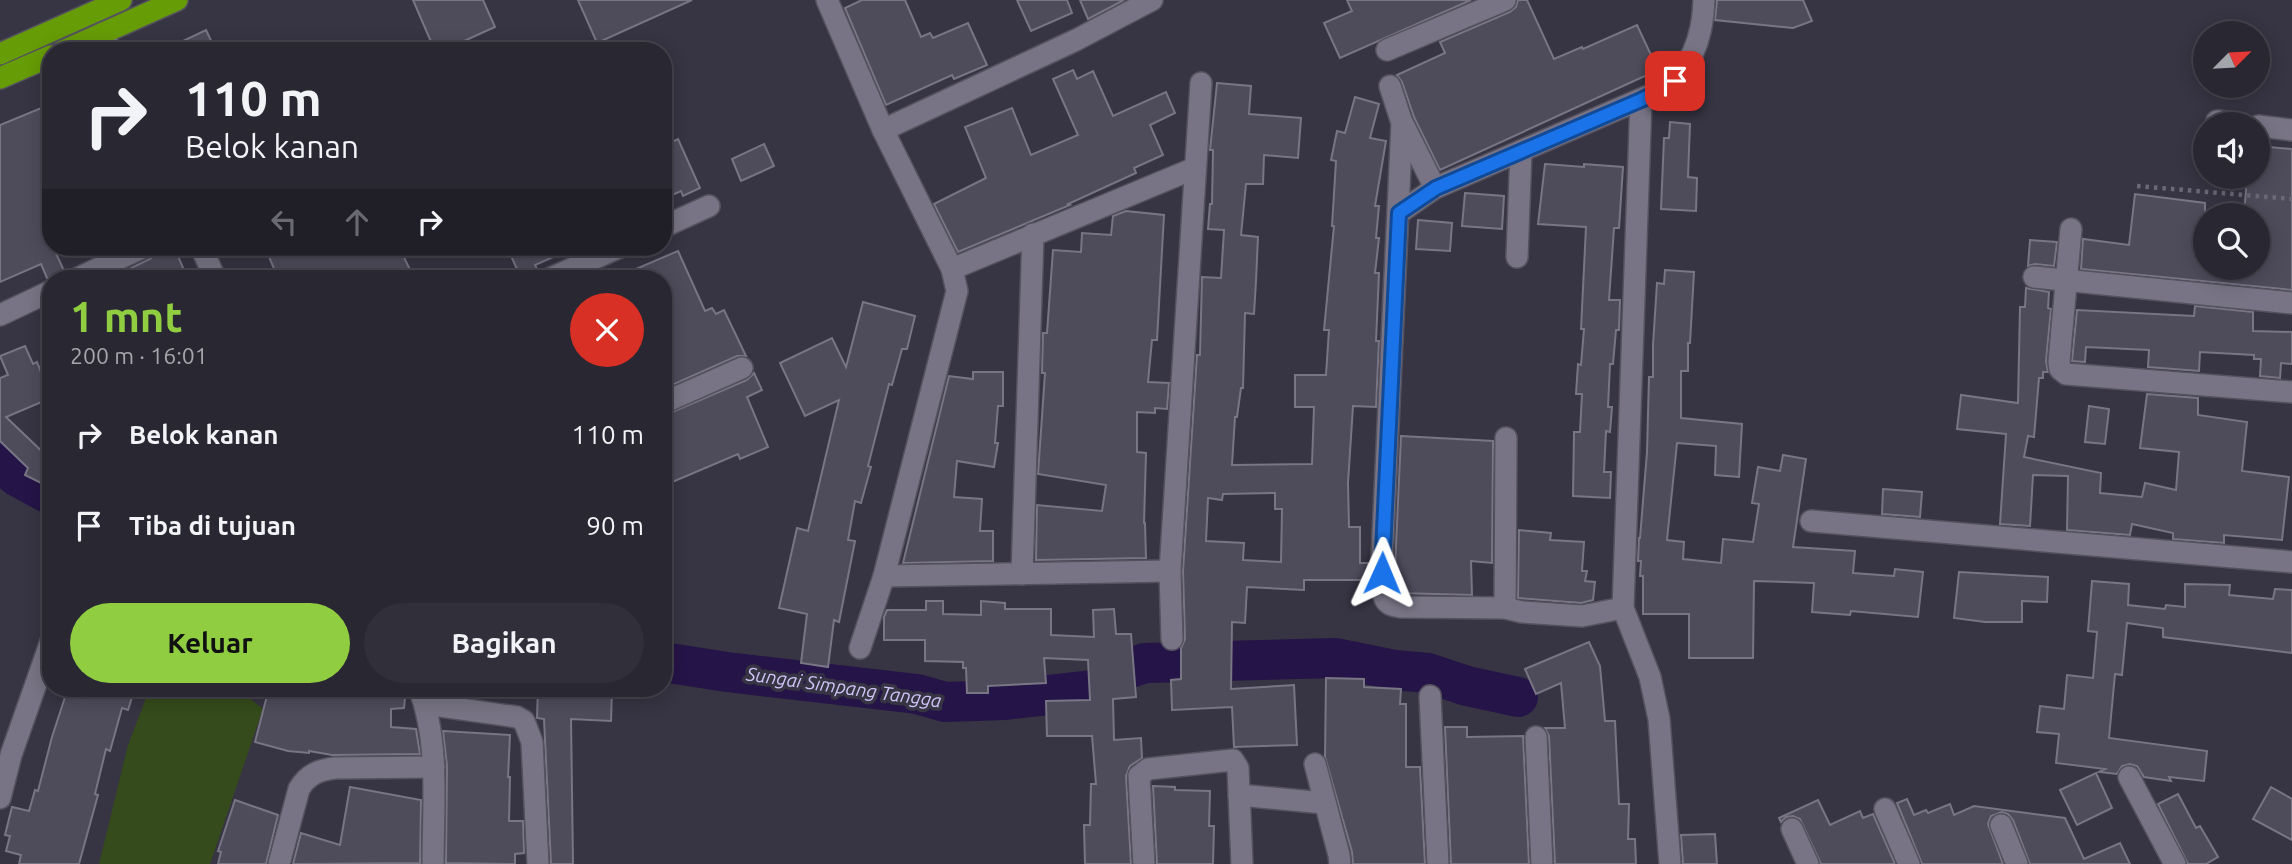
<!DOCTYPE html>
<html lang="id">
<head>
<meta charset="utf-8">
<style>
  :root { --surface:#292732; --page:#312f3a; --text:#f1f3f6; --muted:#a5a5ac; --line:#45444d; --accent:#90cd41 }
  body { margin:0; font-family:Ubuntu,sans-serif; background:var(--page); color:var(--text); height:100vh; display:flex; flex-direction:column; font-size:26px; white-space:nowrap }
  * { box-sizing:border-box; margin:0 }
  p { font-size:23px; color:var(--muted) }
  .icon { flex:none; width:38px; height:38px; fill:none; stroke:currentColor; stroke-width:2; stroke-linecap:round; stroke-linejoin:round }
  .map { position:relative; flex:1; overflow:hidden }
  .sheet { position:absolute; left:42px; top:270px; width:630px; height:427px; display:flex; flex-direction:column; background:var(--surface); border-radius:28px; box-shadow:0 4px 18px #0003,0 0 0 2px var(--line) }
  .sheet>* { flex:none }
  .top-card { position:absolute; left:42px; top:42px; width:630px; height:214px; border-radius:28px; box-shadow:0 4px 18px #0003,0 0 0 2px var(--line); background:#292732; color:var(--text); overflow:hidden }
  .needle { width:46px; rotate:66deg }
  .fabs { position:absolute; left:2193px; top:21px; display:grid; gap:14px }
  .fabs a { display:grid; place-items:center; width:77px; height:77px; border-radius:50%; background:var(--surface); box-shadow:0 4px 18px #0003,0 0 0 2px var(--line); font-size:35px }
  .pin { position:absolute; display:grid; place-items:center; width:60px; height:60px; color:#fff; margin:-30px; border-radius:14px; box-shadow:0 4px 10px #0006 }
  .me { position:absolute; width:77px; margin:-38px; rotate:1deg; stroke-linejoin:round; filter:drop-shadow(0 0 5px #0008) }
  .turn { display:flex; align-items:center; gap:24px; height:147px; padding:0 28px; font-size:32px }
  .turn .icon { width:91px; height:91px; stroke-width:2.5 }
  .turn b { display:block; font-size:49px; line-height:60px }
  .lanes { display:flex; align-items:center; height:66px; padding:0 28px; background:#0003; justify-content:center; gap:35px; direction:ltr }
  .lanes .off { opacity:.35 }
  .round { display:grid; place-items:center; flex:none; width:74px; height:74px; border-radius:37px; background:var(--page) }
  .summary { display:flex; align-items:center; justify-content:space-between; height:119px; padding:0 28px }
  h1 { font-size:42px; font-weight:600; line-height:52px; color:var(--accent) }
  .cta { display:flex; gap:14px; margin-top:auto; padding:14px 28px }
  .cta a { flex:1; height:80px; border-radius:42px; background:var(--accent); color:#111; font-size:28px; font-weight:600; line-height:80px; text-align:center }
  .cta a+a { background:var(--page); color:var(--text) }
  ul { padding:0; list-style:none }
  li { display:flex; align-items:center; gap:21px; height:91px; padding:0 28px }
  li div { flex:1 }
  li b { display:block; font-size:26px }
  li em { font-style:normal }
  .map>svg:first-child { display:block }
</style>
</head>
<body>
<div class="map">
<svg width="2292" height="864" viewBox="0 0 2292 864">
  <rect width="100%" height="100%" fill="#373443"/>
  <polygon fill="#354b1b" points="150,688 237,688 263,709 210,864 99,864 128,745"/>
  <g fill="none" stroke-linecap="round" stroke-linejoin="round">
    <g stroke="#251447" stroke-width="40">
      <polyline points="0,463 18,477 51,495"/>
      <polyline points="663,662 727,672 917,694 945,702 1004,700 1094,690 1118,672 1145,663 1336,658 1395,670 1428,673 1467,686 1518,697"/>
    </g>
  </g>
  <g fill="#4e4b5b" stroke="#787585" stroke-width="2" fill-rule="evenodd">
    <polygon points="413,0 483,0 495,27 442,51 435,51"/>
    <polygon points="578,0 692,0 597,43"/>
    <polygon points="862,0 905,0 921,37 930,33 933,38 968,23 987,65 954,79 952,75 886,105 845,8"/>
    <polygon points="1017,0 1067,0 1072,13 1031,31"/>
    <polygon points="1080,0 1124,0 1088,19"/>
    <polygon points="1347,0 1471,0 1340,58 1324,23 1352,11"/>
    <polygon points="1518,0 1527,0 1554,59 1582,47 1583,49 1637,25 1658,70 1440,170 1414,117 1402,82 1397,75 1445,53 1440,42 1510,12 1516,7"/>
    <polygon points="1717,0 1803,0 1812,21 1793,28 1715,20"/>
    <polygon points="206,30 216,51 162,51"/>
    <polygon points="1073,70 1077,79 1093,71 1113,116 1166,92 1175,113 1150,125 1163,155 1134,168 1136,173 1068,204 1070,205 958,252 934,204 986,178 965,127 1012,108 1031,155 1078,135 1053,79"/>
    <path d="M 1217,83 L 1251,86 L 1249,114 L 1301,118 L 1298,158 L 1264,155 L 1263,184 L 1246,184 L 1241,235 L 1258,237 L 1256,281 L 1254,314 L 1245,313 L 1243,388 L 1241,388 L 1237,417 L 1235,417 L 1232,465 L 1312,464 L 1314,407 L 1295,407 L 1295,375 L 1326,375 L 1329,330 L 1324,330 L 1334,226 L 1332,226 L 1336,161 L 1331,160 L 1337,131 L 1345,133 L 1355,97 L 1379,104 L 1370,138 L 1386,141 L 1375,206 L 1379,206 L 1376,238 L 1379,238 L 1375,273 L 1379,273 L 1376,341 L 1379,341 L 1376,407 L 1353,406 L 1348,483 L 1349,527 L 1360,527 L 1360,563 L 1368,563 L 1368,580 L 1304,580 L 1304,590 L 1247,587 L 1245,623 L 1232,622 L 1231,689 L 1294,685 L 1297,745 L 1234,747 L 1232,707 L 1172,710 L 1171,680 L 1181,679 L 1181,648 L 1185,639 L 1183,571 L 1197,355 L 1200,355 L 1202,277 L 1221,278 L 1224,230 L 1208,229 L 1210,204 L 1212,204 L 1213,150 L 1210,150 ZM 1275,493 L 1275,509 L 1282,509 L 1281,562 L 1243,560 L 1244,543 L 1206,541 L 1208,498 L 1222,500 L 1223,494 Z"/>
    <polygon points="51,104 51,247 53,247 66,275 65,278 47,278 41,264 0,282 0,125"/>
    <polygon points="1670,122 1690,124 1688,177 1697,178 1696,211 1661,209 1664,138 1669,138"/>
    <polygon points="678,139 700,188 683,196 681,191 663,199 663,146"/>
    <polygon points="764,144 774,166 741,181 732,159"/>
    <polygon points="2258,146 2292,149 2292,290 2081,269 2083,239 2129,245 2135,194 2205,203 2205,268 2258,268 2258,215 2244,215 2247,177 2258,177"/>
    <polygon points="1545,164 1584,167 1584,164 1623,167 1619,228 1614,228 1609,300 1620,300 1619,330 1616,330 1613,364 1610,364 1608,407 1612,407 1610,432 1606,431 1604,472 1611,472 1610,498 1573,496 1574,432 1580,432 1582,394 1576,394 1578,364 1581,365 1584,329 1581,329 1586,227 1538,224"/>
    <polygon points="1465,193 1504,196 1502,229 1462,226"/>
    <polygon points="1126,211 1164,215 1157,340 1152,340 1148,382 1169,383 1167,409 1155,408 1155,413 1137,412 1137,452 1146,453 1144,523 1145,523 1146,558 1036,560 1037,505 1102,511 1106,485 1038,474 1045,373 1042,373 1043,333 1047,333 1053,250 1081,252 1082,233 1111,235 1113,216"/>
    <polygon points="1418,220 1452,223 1450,251 1416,249"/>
    <polygon points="2030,240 2057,242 2054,266 2035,264 2028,266"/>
    <polygon points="157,247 174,247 184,270 165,278 126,278 123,272 150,259 155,254"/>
    <polygon points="278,247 399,247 414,278 278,278 267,252"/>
    <polygon points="507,247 576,247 535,265 539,273 538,278 521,278"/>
    <polygon points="678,251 705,311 712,308 716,314 724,310 746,356 737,356 663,389 663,278 615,278"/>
    <polygon points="1665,270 1694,272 1690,343 1688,343 1688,371 1681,371 1681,418 1742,424 1739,477 1715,475 1716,446 1677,443 1667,540 1684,542 1683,559 1721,563 1723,539 1753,542 1759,504 1752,503 1758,467 1780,471 1783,455 1806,459 1793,547 1855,551 1853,573 1894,576 1895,569 1923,572 1918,617 1851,611 1850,615 1812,612 1814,583 1754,581 1753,658 1689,658 1689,614 1643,614 1643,576 1640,576 1641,561 1638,561 1639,538 1640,538 1647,452 1649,377 1653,377 1653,345 1657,283 1664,284"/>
    <polygon points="2026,288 2049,292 2048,308 2051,309 2046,361 2048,372 2043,372 2043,378 2039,378 2034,437 2028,436 2024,457 2101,473 2100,493 2142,497 2145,483 2176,490 2179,452 2140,448 2147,394 2198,398 2198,415 2247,422 2242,471 2289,477 2282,540 2224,535 2224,543 2173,539 2173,533 2132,524 2130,535 2067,530 2068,476 2033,475 2030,526 2000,524 2006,434 1957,429 1961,395 2018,403 2020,307 2025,307"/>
    <polygon points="863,302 915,316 907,349 902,349 892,385 889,384 868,466 871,467 861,503 855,501 848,540 855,541 839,622 834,620 828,667 801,663 807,614 779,608 797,528 808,531 839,400 805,416 780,363 832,338 846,367"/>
    <polygon points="2195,306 2253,312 2253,331 2292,332 2292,364 2281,363 2280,378 2260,376 2261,359 2254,359 2254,355 2200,352 2199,371 2148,367 2149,350 2086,347 2085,362 2072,361 2077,310 2194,316"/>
    <polygon points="25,346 33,364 37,362 51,398 6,417 51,460 51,488 25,475 28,468 0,441 0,378 8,375 0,356"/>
    <polygon points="973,372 1003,372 1003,406 998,406 995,443 998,443 994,467 957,461 954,497 982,499 980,531 993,531 993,561 903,563 949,376 973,379"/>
    <polygon points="754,373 762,390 747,397 768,447 740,459 738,454 663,486 663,416 747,380"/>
    <polygon points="2089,406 2109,409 2105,444 2085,442"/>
    <polygon points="1401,436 1493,441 1492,563 1471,561 1472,595 1397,593 1395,568"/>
    <polygon points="1883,489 1922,492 1920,517 1882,514"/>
    <polygon points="1519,530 1551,533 1550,540 1584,542 1582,571 1587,571 1585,581 1595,582 1593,600 1581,603 1518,598"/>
    <polygon points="1959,572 2048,577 2047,602 2022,601 2022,622 1985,622 1954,618"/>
    <polygon points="2092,581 2129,584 2128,605 2165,609 2166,605 2185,607 2185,584 2230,585 2229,595 2273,599 2275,589 2292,590 2292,653 2163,637 2163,628 2127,623 2122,675 2115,674 2109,738 2207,751 2204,781 2169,777 2171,781 2144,777 2137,766 2130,764 2122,766 2117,774 2099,772 2105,769 2056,763 2059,734 2037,732 2040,706 2064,709 2067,675 2093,678 2097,632 2088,631"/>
    <polygon points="926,601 943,601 943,614 981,615 981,601 1005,603 1005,609 1051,609 1051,635 1094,637 1093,610 1114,609 1116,634 1131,634 1136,697 1113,699 1114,740 1141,738 1142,758 1130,766 1126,776 1131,864 1085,864 1084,825 1090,825 1091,784 1096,784 1092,736 1047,736 1046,701 1090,700 1088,660 1044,658 1046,683 988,686 988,693 967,693 966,668 963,668 963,662 925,661 925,640 884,640 884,617 887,610 926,610"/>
    <polygon points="1589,642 1600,666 1605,721 1615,721 1619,804 1629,804 1628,839 1635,839 1636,864 1555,864 1549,736 1545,728 1565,728 1561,683 1536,694 1525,669"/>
    <polygon points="1326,678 1364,679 1364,687 1401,689 1400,704 1406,704 1406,767 1420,767 1425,864 1353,864 1352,852 1325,757"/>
    <polygon points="68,688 135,688 128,710 122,708 110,751 106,749 95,794 98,795 79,864 19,864 21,855 6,851 10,836 5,835 12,807 29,811 35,790 38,791 52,737"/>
    <polygon points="269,688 326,688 356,696 357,688 406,688 404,708 391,709 391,727 416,729 420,754 332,755 309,751 309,753 288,751 255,742"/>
    <polygon points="538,688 612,688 611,721 571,719 573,864 551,864 544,719 537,718"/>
    <polygon points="1445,727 1467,727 1467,737 1523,736 1529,864 1451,864"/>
    <polygon points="443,731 510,735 508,777 510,777 509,821 523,821 524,853 515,854 515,864 446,863 447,766"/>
    <polygon points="2096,773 2112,808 2077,825 2060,790"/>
    <polygon points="1153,786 1175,787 1175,790 1210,791 1209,826 1214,826 1213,864 1157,864"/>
    <polygon points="350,787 421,800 420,863 293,864 301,833 340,845"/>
    <polygon points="2271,787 2292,799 2292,840 2253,819"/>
    <polygon points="2178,794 2196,828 2200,826 2218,857 2206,864 2188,864 2158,804"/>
    <polygon points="1907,799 1914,815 1926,810 1928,813 1950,804 1954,815 1974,806 2065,818 2084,859 2120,843 2130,864 2030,864 2013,820 2008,814 2002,812 1991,816 1988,824 2003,864 1922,864 1897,803"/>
    <polygon points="235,800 278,815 266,864 218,864 221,852 218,851"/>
    <polygon points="1818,800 1830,825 1860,811 1863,818 1873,814 1895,864 1821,864 1800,819 1793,816 1786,817 1781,822 1779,818"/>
    <polygon points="1715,834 1717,864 1683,864 1681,835"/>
  </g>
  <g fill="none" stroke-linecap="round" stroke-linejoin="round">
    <g stroke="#54525e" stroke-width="24">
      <g id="minor">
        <polyline points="827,0 883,130 952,269"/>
        <polyline points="103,33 111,51"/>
        <polyline points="1387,50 1505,0"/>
        <path d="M 1390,86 L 1402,123 L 1383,535 C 1383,551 1378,585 1385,599 C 1388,605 1394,606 1400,607 L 1505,608 L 1522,612 L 1582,616 L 1623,608"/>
        <polyline points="1641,100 1623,608 1650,677 1659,719 1670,864"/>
        <polyline points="2217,121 2242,124"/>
        <polyline points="1403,124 1435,188"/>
        <polyline points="2258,126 2292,130"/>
        <polyline points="883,130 1076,40 1152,0"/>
        <path d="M 1399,213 L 1435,188 L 1662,90 C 1692,69 1703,36 1704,0"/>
        <polyline points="663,227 709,206"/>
        <polyline points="2071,229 2059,362 2060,369 2066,374 2292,392"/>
        <polyline points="201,247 215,278"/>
        <polyline points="1517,257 1521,151"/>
        <polyline points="2034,277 2292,303"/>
        <polyline points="78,278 144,247"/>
        <polyline points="551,278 620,247"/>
        <polyline points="0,315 51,291"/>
        <polyline points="663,403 742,368"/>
        <polyline points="1811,521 2292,562"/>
        <polyline points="1022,574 1033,234"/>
        <polyline points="884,576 1170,571"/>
        <polyline points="1505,608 1506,438"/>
        <polyline points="1172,639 1170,571 1201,83"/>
        <polyline points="860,648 884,576 957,291 952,269 1195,168"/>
        <path d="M 419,688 C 440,742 433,807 433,864"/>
        <polyline points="1430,696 1438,864"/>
        <polyline points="426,704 517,717 524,721 532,742 538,864"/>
        <polyline points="1536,737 1542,864"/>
        <polyline points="1315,764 1339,855 1340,864"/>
        <polyline points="2129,777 2175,864"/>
        <polyline points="1239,795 1324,803"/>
        <polyline points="0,798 11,755 51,641"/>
        <polyline points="1885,809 1909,864"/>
        <polyline points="2001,825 2017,864"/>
        <polyline points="1792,829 1808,864"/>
        <path d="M 279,864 L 299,789 C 308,774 319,770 335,768 L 434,767"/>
        <polyline points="1144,864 1139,776 1148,769 1233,760 1238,768 1242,864"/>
      </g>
    </g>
    <g stroke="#54525e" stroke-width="24">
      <g id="highway">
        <polyline points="63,51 177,0"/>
        <polyline points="0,54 121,0"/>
        <polyline points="0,78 51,56"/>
      </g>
    </g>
    <polyline stroke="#6c6977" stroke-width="4.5" stroke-dasharray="3.5 5" stroke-linecap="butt" points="2137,186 2292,199"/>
    <use href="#minor" stroke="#787485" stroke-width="21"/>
    <use href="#highway" stroke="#669c06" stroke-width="21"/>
  </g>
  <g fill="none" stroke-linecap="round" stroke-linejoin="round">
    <g stroke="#114b97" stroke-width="18">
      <polyline id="route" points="1382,573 1399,213 1436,188 1641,100 1662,90 1675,81"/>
    </g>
    <use href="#route" stroke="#1a73e8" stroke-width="12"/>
  </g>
  <g text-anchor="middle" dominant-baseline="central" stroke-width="7" stroke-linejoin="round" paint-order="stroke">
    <g font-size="19" font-style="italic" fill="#cfc4f8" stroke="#373443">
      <text transform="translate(844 687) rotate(8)">Sungai Simpang Tangga</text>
    </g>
  </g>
</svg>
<div class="fabs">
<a><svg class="needle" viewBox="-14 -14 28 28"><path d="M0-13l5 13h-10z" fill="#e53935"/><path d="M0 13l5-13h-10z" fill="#a5a5ac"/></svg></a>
<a><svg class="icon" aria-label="sound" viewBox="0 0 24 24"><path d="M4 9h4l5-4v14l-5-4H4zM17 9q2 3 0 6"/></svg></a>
<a><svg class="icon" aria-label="search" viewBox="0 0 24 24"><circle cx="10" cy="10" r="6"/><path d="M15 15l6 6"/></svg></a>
</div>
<div class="pin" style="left:1675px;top:81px;background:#d93025"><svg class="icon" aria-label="arrive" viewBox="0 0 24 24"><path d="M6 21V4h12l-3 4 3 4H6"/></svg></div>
<svg class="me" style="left:1382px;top:573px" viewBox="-20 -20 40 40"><path d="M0-17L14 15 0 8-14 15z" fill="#1a73e8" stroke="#fff" stroke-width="4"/></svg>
<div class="top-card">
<div class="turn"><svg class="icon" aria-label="right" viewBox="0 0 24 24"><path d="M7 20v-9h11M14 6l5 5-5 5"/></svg><div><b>110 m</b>Belok kanan</div></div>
<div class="lanes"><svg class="icon off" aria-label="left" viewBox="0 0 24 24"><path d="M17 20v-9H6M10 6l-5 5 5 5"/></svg><svg class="icon off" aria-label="ahead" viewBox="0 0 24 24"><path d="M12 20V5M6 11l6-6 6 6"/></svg><svg class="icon" aria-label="right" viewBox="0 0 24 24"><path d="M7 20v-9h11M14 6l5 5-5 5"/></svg></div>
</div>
<section class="sheet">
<div class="summary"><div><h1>1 mnt</h1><p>200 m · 16:01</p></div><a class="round" style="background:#d93025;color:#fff"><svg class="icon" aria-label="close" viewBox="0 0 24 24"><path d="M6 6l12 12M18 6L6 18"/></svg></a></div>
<ul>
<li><svg class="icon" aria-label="right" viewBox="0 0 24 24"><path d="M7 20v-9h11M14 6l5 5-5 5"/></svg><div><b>Belok kanan</b></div><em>110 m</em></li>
<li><svg class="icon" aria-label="arrive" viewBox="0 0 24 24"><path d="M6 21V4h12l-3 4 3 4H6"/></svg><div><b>Tiba di tujuan</b></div><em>90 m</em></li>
</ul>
<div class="cta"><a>Keluar</a><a>Bagikan</a></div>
</section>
</div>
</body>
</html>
